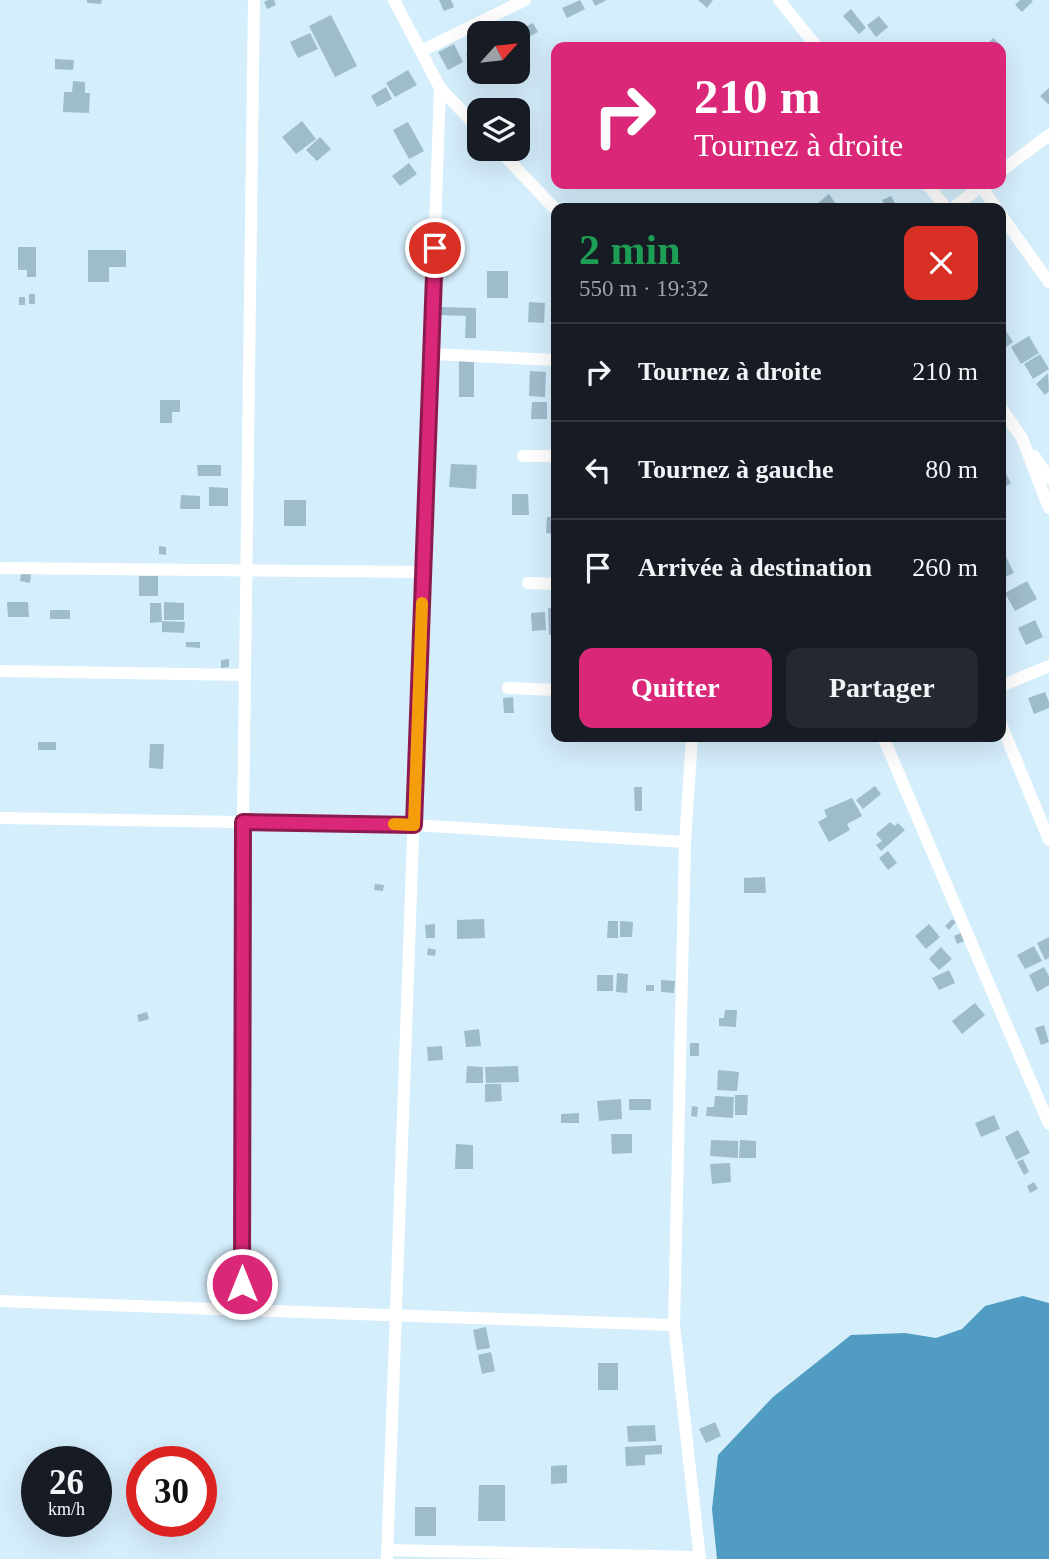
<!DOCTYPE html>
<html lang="fr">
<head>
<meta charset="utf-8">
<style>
  :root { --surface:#171b24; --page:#242831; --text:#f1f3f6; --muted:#9ea1a6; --line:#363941; --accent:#db2777 }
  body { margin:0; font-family:Georgia,serif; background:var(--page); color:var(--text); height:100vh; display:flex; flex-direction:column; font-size:26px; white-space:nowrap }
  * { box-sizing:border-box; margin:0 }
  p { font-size:23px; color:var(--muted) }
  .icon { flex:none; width:38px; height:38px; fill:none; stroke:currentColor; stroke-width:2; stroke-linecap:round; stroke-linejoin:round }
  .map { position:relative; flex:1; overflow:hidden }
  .drawer { position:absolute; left:551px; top:203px; width:455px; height:539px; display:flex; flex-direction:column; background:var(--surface); border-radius:14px; box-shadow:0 7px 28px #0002 }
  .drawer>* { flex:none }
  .hud { position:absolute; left:551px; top:42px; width:455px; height:147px; border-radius:14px; box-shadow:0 7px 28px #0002; background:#db2777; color:#fff; overflow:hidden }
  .needle { width:46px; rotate:63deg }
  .fabs { position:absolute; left:467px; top:21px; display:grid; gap:14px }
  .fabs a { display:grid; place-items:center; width:63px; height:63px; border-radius:14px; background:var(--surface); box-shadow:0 7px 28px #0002; font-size:35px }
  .speed { position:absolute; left:21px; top:1446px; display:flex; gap:14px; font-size:35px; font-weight:700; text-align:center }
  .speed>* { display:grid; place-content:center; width:91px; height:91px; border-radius:50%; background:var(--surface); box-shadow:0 7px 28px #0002; line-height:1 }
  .speed small { font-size:18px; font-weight:400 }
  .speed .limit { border:10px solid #d22; background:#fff; color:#111 }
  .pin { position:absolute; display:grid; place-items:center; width:60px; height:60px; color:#fff; margin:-30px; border:4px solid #fff; border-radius:50%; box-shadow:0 2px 7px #0007 }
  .me { position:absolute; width:77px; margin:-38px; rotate:0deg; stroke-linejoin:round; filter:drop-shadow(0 0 5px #0008) }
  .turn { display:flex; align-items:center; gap:24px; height:147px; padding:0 28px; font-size:32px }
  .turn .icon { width:91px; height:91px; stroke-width:2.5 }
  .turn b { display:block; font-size:49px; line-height:60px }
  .round { display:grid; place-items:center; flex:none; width:74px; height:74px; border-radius:14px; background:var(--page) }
  .summary { display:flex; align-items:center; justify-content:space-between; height:119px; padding:0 28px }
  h1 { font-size:42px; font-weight:600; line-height:52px; color:#1e9e55 }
  .primary-button { display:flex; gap:14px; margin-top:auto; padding:14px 28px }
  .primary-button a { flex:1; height:80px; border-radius:14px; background:var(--accent); color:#fff; font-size:28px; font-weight:600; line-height:80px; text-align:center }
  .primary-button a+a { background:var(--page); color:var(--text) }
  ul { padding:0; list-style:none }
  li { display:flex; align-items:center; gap:21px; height:98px; padding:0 28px; border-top:2px solid var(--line) }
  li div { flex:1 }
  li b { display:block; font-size:26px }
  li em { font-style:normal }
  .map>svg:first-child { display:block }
</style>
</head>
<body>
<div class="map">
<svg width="1049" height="1559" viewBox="0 0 1049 1559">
  <rect width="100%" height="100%" fill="#d5eefc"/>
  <polygon fill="#509cc2" points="1023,1296 1049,1303 1049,1559 717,1559 712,1509 718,1455 773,1397 851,1335 905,1333 936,1338 962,1329 985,1306"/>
  <g fill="#9fbccd">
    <polygon points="87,0 102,0 101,4 87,3"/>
    <polygon points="268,0 274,0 276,5 267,9 264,2"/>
    <polygon points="439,0 451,0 454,7 444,11"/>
    <polygon points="580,0 585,9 567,18 562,8"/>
    <polygon points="592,0 607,0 595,6"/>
    <polygon points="698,0 713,0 707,8"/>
    <polygon points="1020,0 1031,0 1033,1 1022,12 1015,5"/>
    <polygon points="851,9 866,28 859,34 843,16"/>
    <polygon points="331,15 357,66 335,77 309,26"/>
    <polygon points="879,16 888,27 876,37 867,25"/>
    <polygon points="533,23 538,32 530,36 525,27"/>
    <polygon points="310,33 318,49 298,58 290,42"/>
    <polygon points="993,38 1001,45 998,47 984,47"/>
    <polygon points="454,44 463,62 448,70 438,52"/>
    <polygon points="480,47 480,58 470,63 466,53"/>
    <polygon points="55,59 74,60 73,70 55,69"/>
    <polygon points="408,70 417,85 395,97 386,83"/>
    <polygon points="73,81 85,82 85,93 90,93 89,113 63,112 64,92 72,92"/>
    <polygon points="386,87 392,99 377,107 371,96"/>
    <polygon points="1049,88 1049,105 1040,96"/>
    <polygon points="302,121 316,139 296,154 282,137"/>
    <polygon points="408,122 424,151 409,159 393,130"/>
    <polygon points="320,137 331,149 317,161 306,150"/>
    <polygon points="409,163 417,174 400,186 392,176"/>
    <polygon points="829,194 838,207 836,208 820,208 817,204"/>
    <polygon points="891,196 896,205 886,208 882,200"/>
    <polygon points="18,247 36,247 36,277 27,277 27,270 18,270"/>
    <polygon points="88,250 126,250 126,267 109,267 109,282 88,282"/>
    <rect x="487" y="271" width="21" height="27"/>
    <rect x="29" y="294" width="6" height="10"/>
    <rect x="19" y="297" width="6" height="8"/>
    <polygon points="529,302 545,303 544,323 528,322"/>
    <polygon points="440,307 476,308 476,338 465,338 466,316 440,315"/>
    <polygon points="1006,331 1013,342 1006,347 1001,339 1001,334"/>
    <polygon points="1029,336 1039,353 1021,364 1011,347"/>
    <polygon points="1040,354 1049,369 1033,379 1024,364"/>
    <polygon points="459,360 474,361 474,397 459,397"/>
    <polygon points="530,371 546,372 545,397 529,396"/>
    <polygon points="1048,373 1049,391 1045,395 1036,384"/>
    <polygon points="160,400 180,400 180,412 172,412 172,423 160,423"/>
    <polygon points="552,400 556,400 556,422 551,422"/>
    <polygon points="532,402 547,402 547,419 531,419"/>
    <polygon points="451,464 477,465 476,489 449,487"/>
    <polygon points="197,465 221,465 221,476 198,476"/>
    <polygon points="1001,465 1011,483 1002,489 1001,487"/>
    <polygon points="209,487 228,488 228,506 209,506"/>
    <polygon points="512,494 528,494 529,515 512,515"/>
    <polygon points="181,495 200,496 200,509 180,509"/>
    <rect x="284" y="500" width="22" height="26"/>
    <polygon points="547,517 556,517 556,534 546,533"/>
    <polygon points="159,546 166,547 166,555 159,554"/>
    <polygon points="1004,553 1014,573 1001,579 1001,555"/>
    <polygon points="21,573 31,574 30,583 20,581"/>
    <rect x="139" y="576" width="19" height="20"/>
    <polygon points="1027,581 1037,599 1015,611 1005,593"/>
    <polygon points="7,602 28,602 29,617 8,617"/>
    <polygon points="164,602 184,603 184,620 164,620"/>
    <polygon points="150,603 161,603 162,622 150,623"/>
    <polygon points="548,608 556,608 556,635 549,635"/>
    <rect x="50" y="610" width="20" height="9"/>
    <polygon points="545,612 546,630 532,631 531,613"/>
    <polygon points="1035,620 1043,637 1026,645 1018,628"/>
    <polygon points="162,621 185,622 184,633 162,632"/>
    <polygon points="186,642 200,642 200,648 186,647"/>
    <polygon points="229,659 229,667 221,668 221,660"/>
    <polygon points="1045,692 1049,702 1049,708 1034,714 1028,698"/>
    <polygon points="513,697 514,713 504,713 503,698"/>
    <rect x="38" y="742" width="18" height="8"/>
    <polygon points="150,744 164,744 163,769 149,768"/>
    <polygon points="875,786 881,794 863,809 856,800"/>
    <polygon points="634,787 642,787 642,811 635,811"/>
    <polygon points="852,798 862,816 847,824 850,830 829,842 818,822 827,817 824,810"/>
    <polygon points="890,822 895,826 898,823 905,830 881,851 876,845 882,841 876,834"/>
    <polygon points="888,851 897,863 888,870 879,858"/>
    <polygon points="765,877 766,893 744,893 744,878"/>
    <polygon points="375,884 384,885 383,891 374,890"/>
    <polygon points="484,919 485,938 457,939 457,920"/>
    <polygon points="952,919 956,922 949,930 945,926"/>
    <polygon points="608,921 618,921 618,938 607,938"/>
    <polygon points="620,921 633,922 632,937 620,937"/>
    <polygon points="435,924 435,938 426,938 425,925"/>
    <polygon points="929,924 940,937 926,949 915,936"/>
    <polygon points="963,932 967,940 957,944 954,936"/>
    <polygon points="1049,937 1049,958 1045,960 1037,943"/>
    <polygon points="1034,946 1042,961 1025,969 1017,955"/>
    <polygon points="941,947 952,959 939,970 929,959"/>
    <polygon points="428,948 436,950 435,956 427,955"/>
    <polygon points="1044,967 1049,976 1049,985 1037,992 1029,975"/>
    <polygon points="949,970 955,983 939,990 932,978"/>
    <polygon points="617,973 628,974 627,993 616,992"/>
    <rect x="597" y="975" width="16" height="16"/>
    <polygon points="661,980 675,981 674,993 661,992"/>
    <rect x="646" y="985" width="8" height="6"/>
    <polygon points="975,1003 985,1015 962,1034 952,1021"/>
    <polygon points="725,1010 737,1010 736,1027 719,1026 719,1018 724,1018"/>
    <polygon points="147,1012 149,1019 139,1022 137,1015"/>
    <polygon points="1044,1025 1049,1042 1041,1045 1035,1028"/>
    <polygon points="479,1029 481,1046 466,1047 464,1031"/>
    <rect x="690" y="1043" width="9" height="13"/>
    <polygon points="442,1046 443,1060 428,1061 427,1047"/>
    <polygon points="467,1066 483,1067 483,1083 466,1083"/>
    <polygon points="518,1066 519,1082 486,1083 485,1067"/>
    <polygon points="718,1070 739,1072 737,1091 717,1090"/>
    <polygon points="485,1084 501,1084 502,1101 485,1102"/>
    <polygon points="735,1095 748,1095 747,1115 735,1115"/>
    <polygon points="715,1096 734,1097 733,1118 706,1116 707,1107 714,1107"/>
    <polygon points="621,1099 622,1119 599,1121 597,1101"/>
    <rect x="629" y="1099" width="22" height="11"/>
    <polygon points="692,1106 698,1107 697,1117 691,1116"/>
    <polygon points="579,1113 579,1123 561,1123 561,1114"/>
    <polygon points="994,1115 1000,1129 981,1137 975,1123"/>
    <polygon points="1018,1130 1030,1153 1016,1160 1005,1137"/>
    <polygon points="611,1134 632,1134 632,1153 612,1154"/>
    <polygon points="711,1140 738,1141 738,1158 710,1156"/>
    <polygon points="740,1140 756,1141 756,1158 739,1158"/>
    <polygon points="456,1144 473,1145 473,1169 455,1169"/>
    <polygon points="1023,1159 1029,1172 1024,1175 1017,1162"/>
    <polygon points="730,1163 731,1182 712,1184 710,1164"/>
    <polygon points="1034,1182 1038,1189 1030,1193 1027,1186"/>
    <polygon points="486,1327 490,1348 477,1350 473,1330"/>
    <polygon points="491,1352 495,1371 482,1374 478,1355"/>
    <rect x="598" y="1363" width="20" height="27"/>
    <polygon points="715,1422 721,1436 706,1443 699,1429"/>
    <polygon points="655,1425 656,1441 628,1442 627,1426"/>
    <polygon points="662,1445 662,1454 645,1455 645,1465 626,1466 625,1447"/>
    <polygon points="567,1465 567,1483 551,1484 551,1466"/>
    <polygon points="479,1485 505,1485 505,1521 478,1521"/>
    <rect x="415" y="1507" width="21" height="29"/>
  </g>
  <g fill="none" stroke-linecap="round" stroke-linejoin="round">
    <g stroke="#fff" stroke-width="12">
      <polyline points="394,0 440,88 480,130"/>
      <polyline points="779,0 817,47"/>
      <polyline points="421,51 525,0"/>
      <polyline points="498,149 556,210"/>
      <polyline points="1001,171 1049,135"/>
      <polyline points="927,184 946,208"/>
      <polyline points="981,186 996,208"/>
      <polyline points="953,208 984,184"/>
      <polyline points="1001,215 1049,282"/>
      <polyline points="432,354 556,360"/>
      <polyline points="1001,408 1022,438 1049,508"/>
      <polyline points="523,456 556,456"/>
      <polyline points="1034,456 1049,478"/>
      <polyline points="0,568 423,572"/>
      <polyline points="528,583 556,584"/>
      <polyline points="0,671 245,675"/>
      <polyline points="1001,686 1049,666"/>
      <polyline points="508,688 556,690"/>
      <polyline points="1001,724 1049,840"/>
      <polyline points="692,737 685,842 674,1325 700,1559"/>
      <polyline points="883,737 1049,1124"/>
      <polyline points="0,818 414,825 685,842"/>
      <path d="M 0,1301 C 225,1310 449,1317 674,1325"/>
      <polyline points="242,1311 243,822 254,0"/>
      <polyline points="387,1550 699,1557"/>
      <path d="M 387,1559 C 406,1069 425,579 440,88"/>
    </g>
  </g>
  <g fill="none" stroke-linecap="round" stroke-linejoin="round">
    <g stroke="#8e194d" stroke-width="18">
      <polyline id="route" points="242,1284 243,822 414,825 435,248"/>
    </g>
    <use href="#route" stroke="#db2777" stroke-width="12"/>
    <polyline stroke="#f59e0b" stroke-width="12" points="394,824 414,825 422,603"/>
  </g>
</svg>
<div class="fabs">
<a><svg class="needle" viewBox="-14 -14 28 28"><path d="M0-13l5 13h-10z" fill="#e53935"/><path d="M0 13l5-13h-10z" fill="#9ea1a6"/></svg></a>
<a><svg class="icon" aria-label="layers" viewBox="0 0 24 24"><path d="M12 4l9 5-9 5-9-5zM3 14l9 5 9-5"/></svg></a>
</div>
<div class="speed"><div>26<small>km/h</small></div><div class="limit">30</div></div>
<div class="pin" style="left:435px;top:248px;background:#d93025"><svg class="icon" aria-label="arrive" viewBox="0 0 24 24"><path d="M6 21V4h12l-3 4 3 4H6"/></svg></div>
<svg class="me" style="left:242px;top:1284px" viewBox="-20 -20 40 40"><circle r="17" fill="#db2777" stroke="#fff" stroke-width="3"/><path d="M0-11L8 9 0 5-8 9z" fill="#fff"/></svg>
<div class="hud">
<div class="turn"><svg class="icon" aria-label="right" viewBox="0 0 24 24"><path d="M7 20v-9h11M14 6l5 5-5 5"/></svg><div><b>210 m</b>Tournez à droite</div></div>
</div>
<section class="drawer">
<div class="summary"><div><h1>2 min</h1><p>550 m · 19:32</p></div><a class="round" style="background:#d93025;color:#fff"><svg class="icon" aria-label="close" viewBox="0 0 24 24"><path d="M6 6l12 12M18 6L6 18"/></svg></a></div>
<ul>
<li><svg class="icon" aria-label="right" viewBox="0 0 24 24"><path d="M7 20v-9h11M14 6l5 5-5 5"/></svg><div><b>Tournez à droite</b></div><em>210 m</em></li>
<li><svg class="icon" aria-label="left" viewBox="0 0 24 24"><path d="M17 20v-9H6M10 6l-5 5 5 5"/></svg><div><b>Tournez à gauche</b></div><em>80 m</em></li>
<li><svg class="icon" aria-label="arrive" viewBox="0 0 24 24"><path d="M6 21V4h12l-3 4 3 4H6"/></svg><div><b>Arrivée à destination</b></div><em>260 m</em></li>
</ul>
<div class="primary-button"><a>Quitter</a><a>Partager</a></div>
</section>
</div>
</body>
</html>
